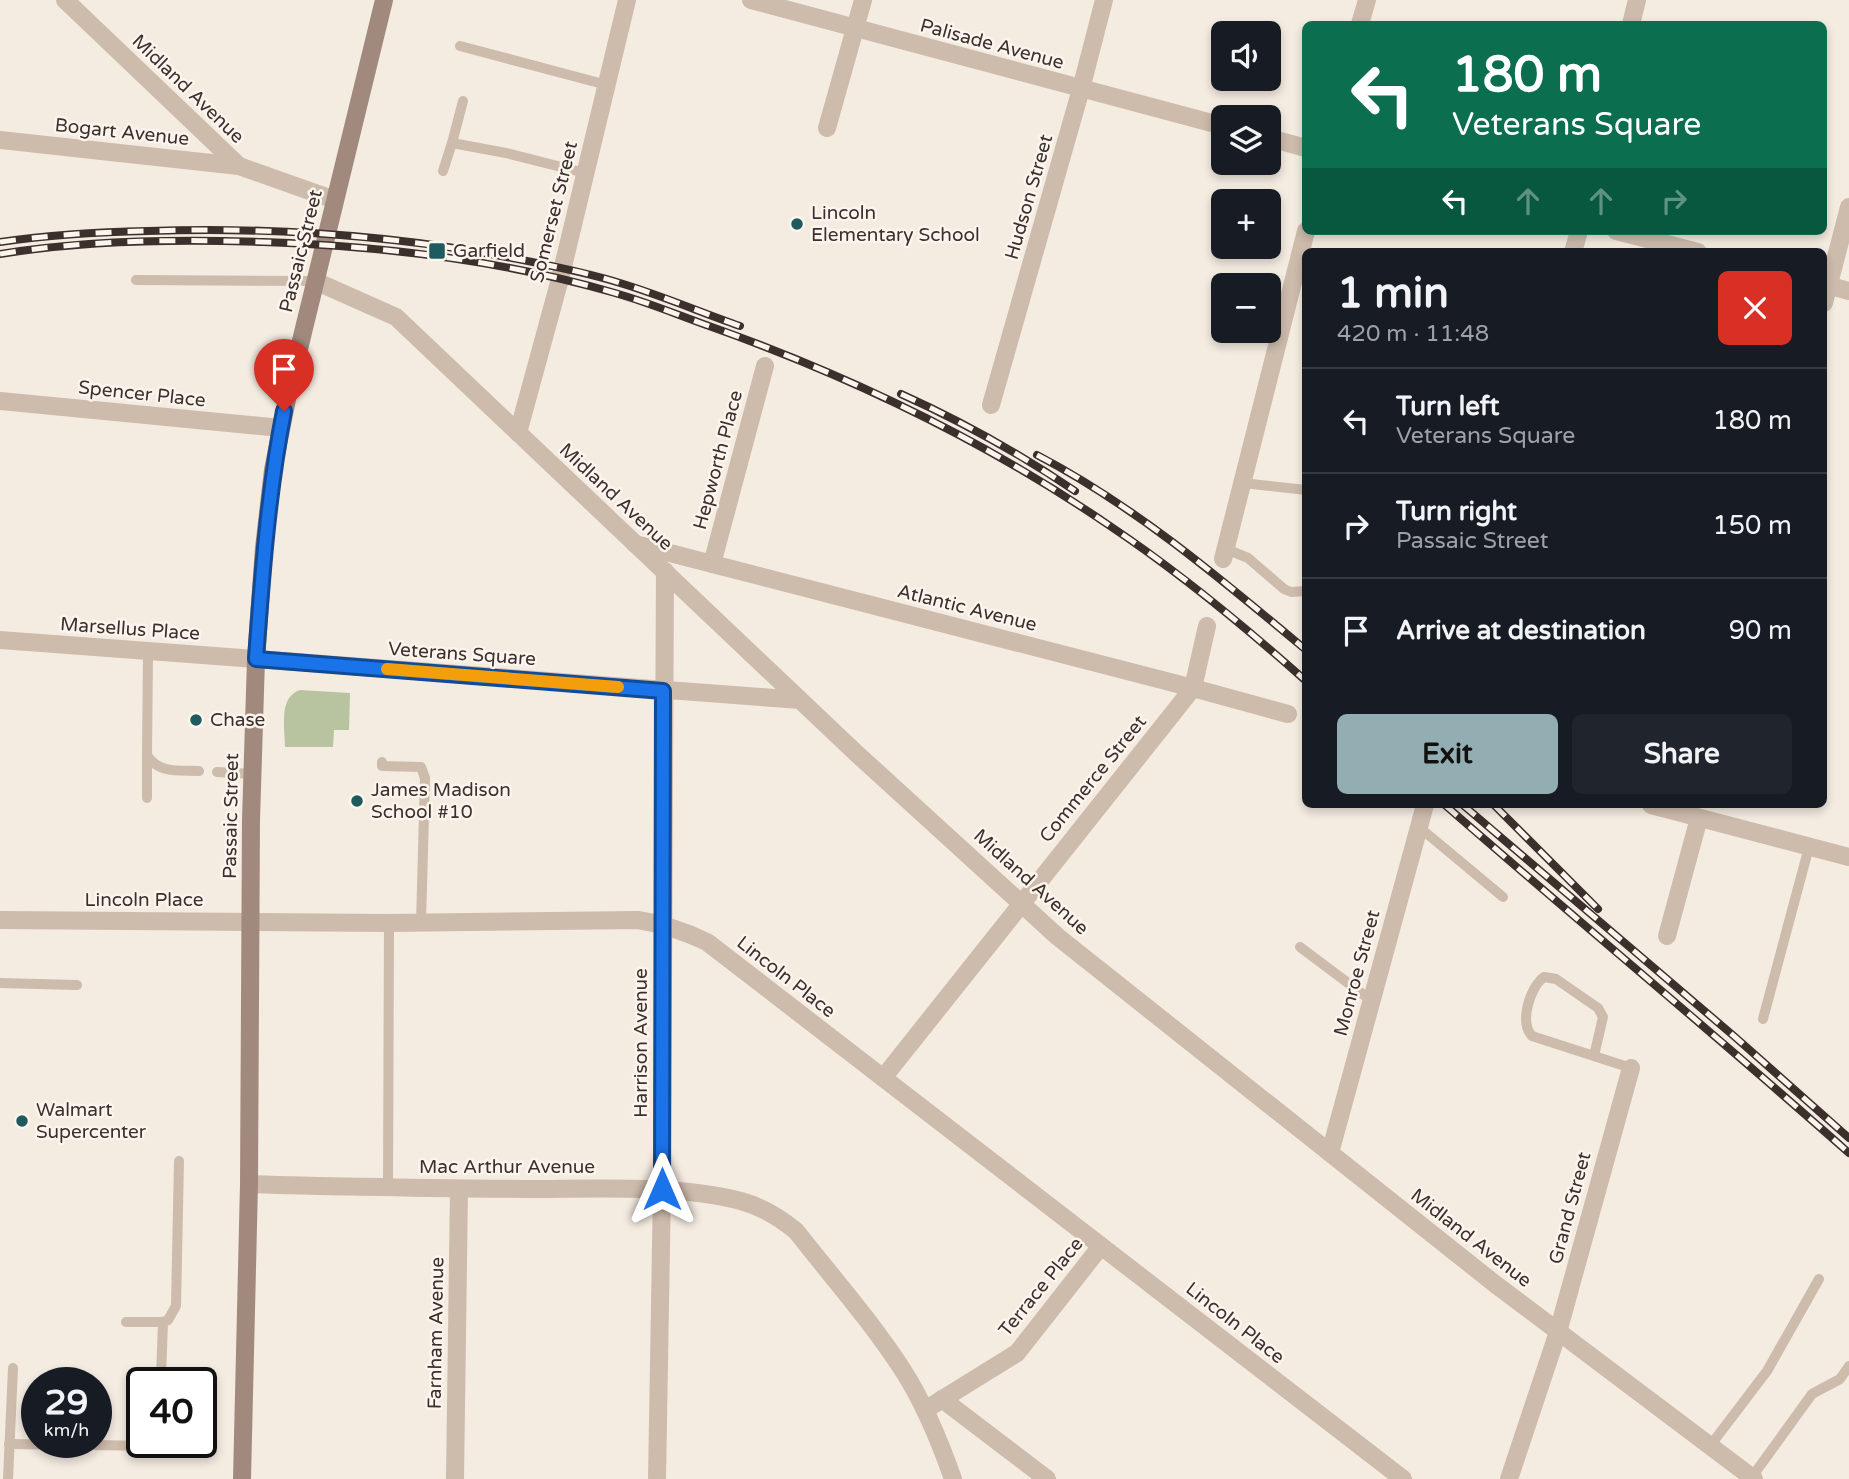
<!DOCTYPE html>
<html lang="en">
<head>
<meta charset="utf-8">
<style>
  :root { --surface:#171b24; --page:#20242c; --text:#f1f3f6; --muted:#9ea1a6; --line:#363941; --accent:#92aeb2 }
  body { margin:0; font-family:"Varela Round",sans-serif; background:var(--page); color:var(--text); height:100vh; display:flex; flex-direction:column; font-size:26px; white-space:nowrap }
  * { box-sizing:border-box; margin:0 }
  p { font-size:23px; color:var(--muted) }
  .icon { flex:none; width:38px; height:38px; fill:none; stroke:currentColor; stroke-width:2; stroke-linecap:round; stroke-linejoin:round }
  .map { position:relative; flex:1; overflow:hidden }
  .details { position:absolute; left:1302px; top:248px; width:525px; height:560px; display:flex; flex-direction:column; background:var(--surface); border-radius:10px; box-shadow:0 4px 10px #0003 }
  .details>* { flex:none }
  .top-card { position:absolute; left:1302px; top:21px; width:525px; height:214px; border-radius:10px; box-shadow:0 4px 10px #0003; background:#0b6e4f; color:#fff; overflow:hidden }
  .tools { position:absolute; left:1211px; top:21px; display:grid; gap:14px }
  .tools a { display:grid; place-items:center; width:70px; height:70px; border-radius:10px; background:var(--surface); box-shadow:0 4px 10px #0003; font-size:35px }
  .speed { position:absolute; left:21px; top:1367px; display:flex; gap:14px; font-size:35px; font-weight:700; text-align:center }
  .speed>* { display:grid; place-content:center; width:91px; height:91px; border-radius:50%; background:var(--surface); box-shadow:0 4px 10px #0003; line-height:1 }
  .speed small { font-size:18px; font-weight:400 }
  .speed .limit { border:4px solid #111; border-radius:10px; background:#fff; color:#111 }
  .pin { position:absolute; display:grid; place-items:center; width:60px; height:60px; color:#fff; margin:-72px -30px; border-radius:50% 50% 50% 0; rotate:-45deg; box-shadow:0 0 7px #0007 }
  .pin .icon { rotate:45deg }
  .me { position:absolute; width:77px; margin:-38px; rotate:0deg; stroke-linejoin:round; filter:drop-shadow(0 0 5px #0008) }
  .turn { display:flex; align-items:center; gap:24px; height:147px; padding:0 35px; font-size:32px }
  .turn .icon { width:91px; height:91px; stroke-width:2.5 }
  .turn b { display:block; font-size:49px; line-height:60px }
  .lanes { display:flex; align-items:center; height:66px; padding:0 35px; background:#0003; justify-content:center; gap:35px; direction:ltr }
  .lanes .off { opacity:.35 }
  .round { display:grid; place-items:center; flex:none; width:74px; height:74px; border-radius:10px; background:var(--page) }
  .headline { display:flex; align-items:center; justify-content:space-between; height:119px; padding:0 35px }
  h1 { font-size:42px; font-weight:800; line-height:52px }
  .action { display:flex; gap:14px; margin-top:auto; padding:14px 35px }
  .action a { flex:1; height:80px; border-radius:10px; background:var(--accent); color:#111; font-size:28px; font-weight:800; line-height:80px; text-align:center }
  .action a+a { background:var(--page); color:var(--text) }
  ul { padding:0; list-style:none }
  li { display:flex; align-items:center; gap:21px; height:105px; padding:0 35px; border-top:2px solid var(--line) }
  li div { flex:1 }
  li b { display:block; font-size:26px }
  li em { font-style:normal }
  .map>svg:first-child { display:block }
</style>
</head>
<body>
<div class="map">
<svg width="1849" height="1479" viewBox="0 0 1849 1479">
  <rect width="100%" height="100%" fill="#f4ebe1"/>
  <path fill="#b8c4a0" d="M 300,690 L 350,693 L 349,730 L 334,730 L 333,747 L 285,747 C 285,728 278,697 300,690 Z"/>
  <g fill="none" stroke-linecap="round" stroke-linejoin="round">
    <g stroke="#cdbbac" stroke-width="10">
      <polyline points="460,46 607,85"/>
      <polyline points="463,101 452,143 506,153 585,173"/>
      <polyline points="443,171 452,143"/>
      <polyline points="136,280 315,281"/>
      <polyline points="1243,483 1306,490"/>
      <polyline points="1226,549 1248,558 1284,589 1291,592 1306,591"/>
      <path d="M 148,652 L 147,755 C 158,774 180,770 199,771"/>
      <polyline points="147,755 147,798"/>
      <polyline points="382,762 382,766 421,767 425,778 421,923"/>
      <polyline points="217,772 253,774"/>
      <polyline points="1419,827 1503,897"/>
      <polyline points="1300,947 1372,1001"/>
      <polyline points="0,983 77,985"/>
      <polyline points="1763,1019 1809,847"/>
      <path d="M 1594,1056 L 1603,1017 L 1598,1008 L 1556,979 L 1544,977 C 1530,987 1519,1022 1532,1036 L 1631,1068"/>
      <polyline points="388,1188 389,923"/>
      <polyline points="126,1322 163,1322 161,1377"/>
      <polyline points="163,1322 168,1320 176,1306 179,1161"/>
      <polyline points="9,1444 160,1446"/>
      <polyline points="1710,1446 1767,1371 1819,1279"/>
      <polyline points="1752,1477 1812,1394 1840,1379 1849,1366"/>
      <polyline points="8,1479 13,1368"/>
    </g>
    <g stroke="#cdbbac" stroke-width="18">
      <polyline points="751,0 1223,126"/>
      <polyline points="1360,24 1367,0"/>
      <polyline points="827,128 863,0"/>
      <polyline points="1269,138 1306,148"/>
      <polyline points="0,140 239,166"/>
      <polyline points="1616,231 1698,252"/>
      <polyline points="1824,284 1849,291"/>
      <polyline points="1824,303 1849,207"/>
      <polyline points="0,401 281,428"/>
      <polyline points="991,405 1081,89 1104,0"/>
      <polyline points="518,433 560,279 627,0"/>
      <polyline points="635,544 1193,688 1288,714"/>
      <polyline points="1223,559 1306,231"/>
      <polyline points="712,564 765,366"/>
      <polyline points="0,640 256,659"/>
      <polyline points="1651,805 1849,857"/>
      <path d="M 0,920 L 389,923 L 638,920 C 664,924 684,931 707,942 L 1403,1479"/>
      <polyline points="1667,936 1699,818"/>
      <polyline points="883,1078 1193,688 1207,626"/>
      <path d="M 249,1184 C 341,1187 433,1188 525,1189 C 595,1189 672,1184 741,1201 C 763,1207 779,1217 796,1231 C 832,1277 872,1322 904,1372 C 925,1405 940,1442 953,1479"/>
      <polyline points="942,1399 1047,1479"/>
      <polyline points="925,1410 1017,1353 1101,1246"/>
      <polyline points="455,1479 459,1189"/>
      <polyline points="1509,1479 1558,1332 1631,1068"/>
    </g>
    <g stroke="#cdbbac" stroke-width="18">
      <polyline points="65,0 239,166 335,200"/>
      <polyline points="1631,24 1637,0"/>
      <polyline points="1573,252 1579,231"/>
      <polyline points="315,281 396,317 856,753 1058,937 1495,1284 1754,1479"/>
      <polyline points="256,659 800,700"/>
      <polyline points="1330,1153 1425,805"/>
      <polyline points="657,1479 662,1189 665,571"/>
    </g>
    <polyline stroke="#a18a7d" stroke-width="18" points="242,1479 249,1184 251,820 256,659 264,548 273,470 288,394 384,0"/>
    <g stroke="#3b302b" stroke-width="8">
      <g id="rail">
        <path d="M 0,242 C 49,235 99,232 148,231 C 270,227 392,235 512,258 C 548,265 585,272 620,283 C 660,295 700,312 740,326"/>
        <path d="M 0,254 C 86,240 176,239 263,242 C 381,246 502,260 615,293 C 647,302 678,315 709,326 C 850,376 986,441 1110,526 C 1179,572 1243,625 1306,681"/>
        <path d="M 901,394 C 961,421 1020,454 1075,491"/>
        <path d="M 1037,455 C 1135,506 1221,579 1306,650"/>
        <path d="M 1445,805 C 1579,922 1716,1035 1849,1153"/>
        <polyline points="1463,805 1735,1037 1849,1138"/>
        <polyline points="1494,805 1598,909"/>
      </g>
    </g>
    <use href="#rail" stroke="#fbf5ee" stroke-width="5" stroke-dasharray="16" stroke-linecap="butt"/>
  </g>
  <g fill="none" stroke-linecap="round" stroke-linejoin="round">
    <g stroke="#114b97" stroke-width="18">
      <path id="route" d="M 284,411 C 268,493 262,576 256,659 L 663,691 L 662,1189"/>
    </g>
    <use href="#route" stroke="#1a73e8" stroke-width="12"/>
    <polyline stroke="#f59e0b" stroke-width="12" points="387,669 618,687"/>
  </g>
  <g fill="#1f5a5e" stroke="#fbf5ee" stroke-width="2.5">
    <circle cx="797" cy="224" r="7"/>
    <rect x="428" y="242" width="18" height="18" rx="3.5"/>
    <circle cx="196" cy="720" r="7"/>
    <circle cx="357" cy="801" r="7"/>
    <circle cx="22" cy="1121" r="7"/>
  </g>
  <g text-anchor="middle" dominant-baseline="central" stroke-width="5" stroke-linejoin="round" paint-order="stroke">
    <g font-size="19" fill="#3b302b" stroke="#fbf5ee">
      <text transform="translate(992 44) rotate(15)">Palisade Avenue</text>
      <text transform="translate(188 89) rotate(44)">Midland Avenue</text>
      <text transform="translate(122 132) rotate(6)">Bogart Avenue</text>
      <text transform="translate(1029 197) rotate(-74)">Hudson Street</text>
      <text transform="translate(554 212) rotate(-76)">Somerset Street</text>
      <text transform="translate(301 251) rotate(-76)">Passaic Street</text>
      <text transform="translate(142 394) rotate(6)">Spencer Place</text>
      <text transform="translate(718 460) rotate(-75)">Hepworth Place</text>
      <text transform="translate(616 497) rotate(43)">Midland Avenue</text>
      <text transform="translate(967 608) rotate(14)">Atlantic Avenue</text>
      <text transform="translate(130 629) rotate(4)">Marsellus Place</text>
      <text transform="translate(462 654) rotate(4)">Veterans Square</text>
      <text transform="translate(1093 779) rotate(-51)">Commerce Street</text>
      <text transform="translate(231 816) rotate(-89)">Passaic Street</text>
      <text transform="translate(1031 882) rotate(42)">Midland Avenue</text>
      <text x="144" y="900">Lincoln Place</text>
      <text transform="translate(1357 973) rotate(-75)">Monroe Street</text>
      <text transform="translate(786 977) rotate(38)">Lincoln Place</text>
      <text transform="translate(641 1043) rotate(-90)">Harrison Avenue</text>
      <text x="507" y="1167">Mac Arthur Avenue</text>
      <text transform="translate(1570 1208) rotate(-75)">Grand Street</text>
      <text transform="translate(1471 1238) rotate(38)">Midland Avenue</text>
      <text transform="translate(1041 1287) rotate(-51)">Terrace Place</text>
      <text transform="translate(1235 1323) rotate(38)">Lincoln Place</text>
      <text transform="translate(436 1333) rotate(-89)">Farnham Avenue</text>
    </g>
    <g font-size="19" fill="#3b302b" stroke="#fbf5ee" text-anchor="start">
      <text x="811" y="213">Lincoln<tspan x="811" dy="22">Elementary School</tspan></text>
      <text x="453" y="251">Garfield</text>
      <text x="210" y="720">Chase</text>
      <text x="371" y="790">James Madison<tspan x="371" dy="22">School #10</tspan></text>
      <text x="36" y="1110">Walmart<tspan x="36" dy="22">Supercenter</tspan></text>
    </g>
  </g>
</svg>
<div class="tools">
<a><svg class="icon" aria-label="sound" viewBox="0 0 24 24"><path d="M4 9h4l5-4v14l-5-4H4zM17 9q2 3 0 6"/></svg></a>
<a><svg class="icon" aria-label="layers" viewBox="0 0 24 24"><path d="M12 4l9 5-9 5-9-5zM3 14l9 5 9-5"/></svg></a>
<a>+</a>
<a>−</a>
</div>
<div class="speed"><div>29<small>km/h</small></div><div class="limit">40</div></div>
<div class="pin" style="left:284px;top:411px;background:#d93025"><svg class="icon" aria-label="arrive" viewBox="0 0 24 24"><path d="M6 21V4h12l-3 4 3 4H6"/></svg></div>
<svg class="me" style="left:662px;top:1189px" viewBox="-20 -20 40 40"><path d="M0-17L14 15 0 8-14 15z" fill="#1a73e8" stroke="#fff" stroke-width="4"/></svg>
<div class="top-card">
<div class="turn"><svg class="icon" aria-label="left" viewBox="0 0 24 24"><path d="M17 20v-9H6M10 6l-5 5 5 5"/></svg><div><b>180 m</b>Veterans Square</div></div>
<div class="lanes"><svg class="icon" aria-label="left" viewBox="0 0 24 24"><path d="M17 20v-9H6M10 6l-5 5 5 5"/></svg><svg class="icon off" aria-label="ahead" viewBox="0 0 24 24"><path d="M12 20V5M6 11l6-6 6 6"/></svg><svg class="icon off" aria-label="ahead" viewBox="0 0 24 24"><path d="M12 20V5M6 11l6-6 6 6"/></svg><svg class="icon off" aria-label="right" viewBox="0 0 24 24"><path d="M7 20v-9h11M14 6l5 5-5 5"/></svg></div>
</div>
<section class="details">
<div class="headline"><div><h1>1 min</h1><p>420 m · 11:48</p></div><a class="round" style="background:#d93025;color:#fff"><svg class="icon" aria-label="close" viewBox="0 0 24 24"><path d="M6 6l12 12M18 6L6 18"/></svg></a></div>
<ul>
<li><svg class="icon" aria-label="left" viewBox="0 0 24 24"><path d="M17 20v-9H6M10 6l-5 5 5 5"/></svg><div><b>Turn left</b><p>Veterans Square</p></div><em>180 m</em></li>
<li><svg class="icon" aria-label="right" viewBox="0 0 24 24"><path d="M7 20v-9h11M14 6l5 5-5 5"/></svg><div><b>Turn right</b><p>Passaic Street</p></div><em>150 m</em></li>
<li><svg class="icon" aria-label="arrive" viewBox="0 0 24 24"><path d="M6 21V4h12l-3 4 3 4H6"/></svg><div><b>Arrive at destination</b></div><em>90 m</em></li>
</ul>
<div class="action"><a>Exit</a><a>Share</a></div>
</section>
</div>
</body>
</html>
